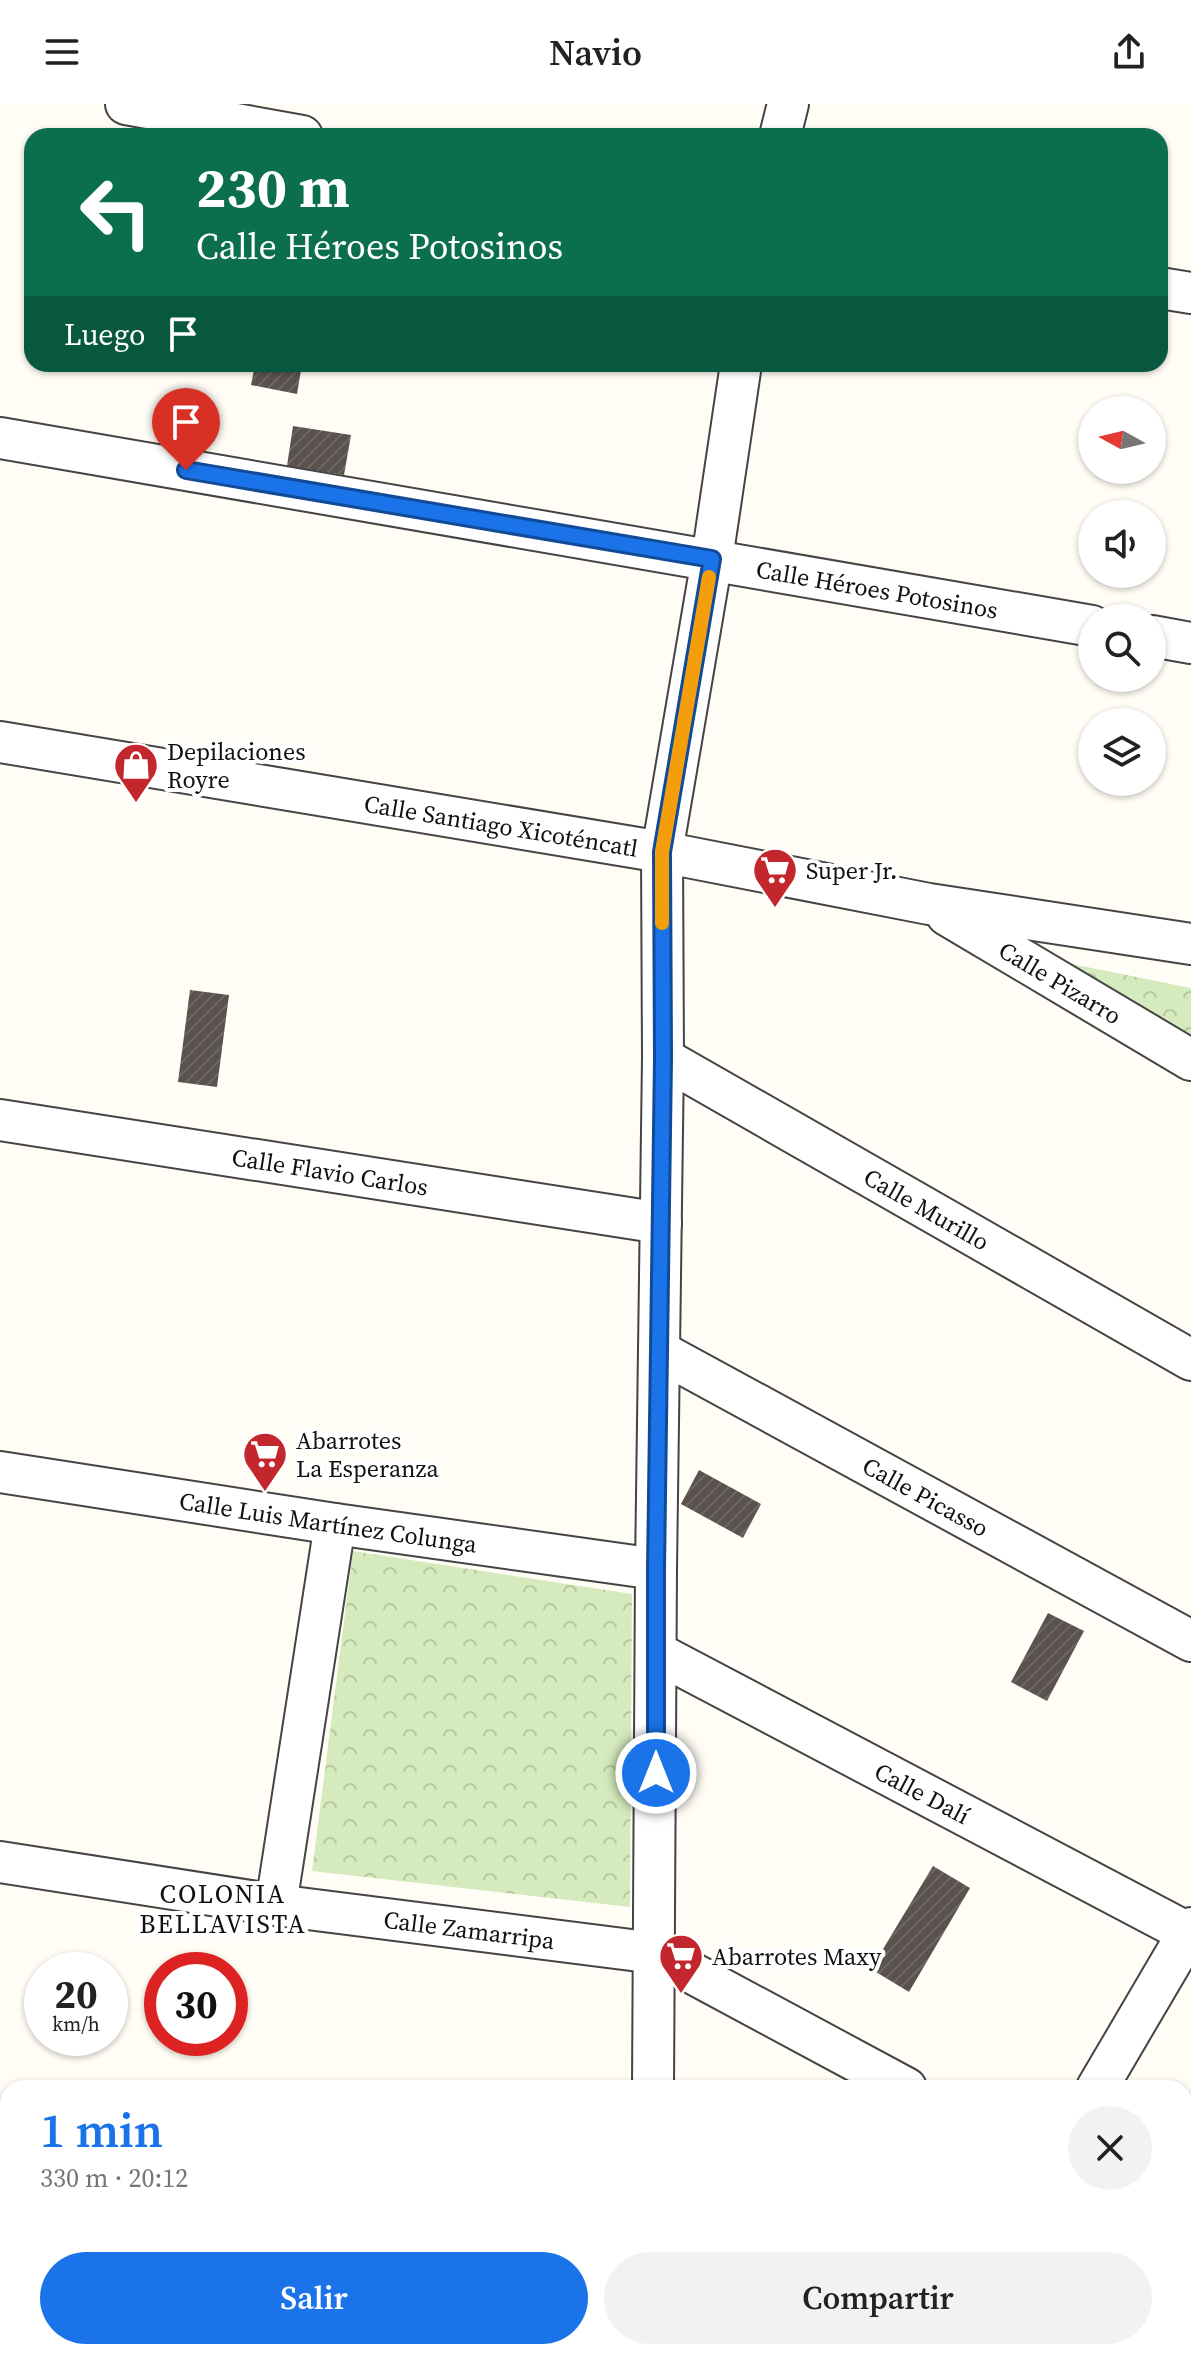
<!DOCTYPE html>
<html lang="es">
<head>
<meta charset="utf-8">
<style>
  :root { --surface:#fff; --page:#f2f2f2; --text:#222; --muted:#767676; --accent:#1a73e8 }
  body { margin:0; font-family:"Source Serif 4",serif; background:var(--page); color:var(--text); height:100vh; display:flex; flex-direction:column; font-size:30px; white-space:nowrap }
  * { box-sizing:border-box; margin:0 }
  p { font-size:26px; color:var(--muted) }
  .icon { flex:none; width:44px; height:44px; fill:none; stroke:currentColor; stroke-width:2; stroke-linecap:round; stroke-linejoin:round }
  .map { position:relative; flex:1; overflow:hidden }
  .drawer { position:absolute; left:0px; top:1976px; width:1192px; height:280px; display:flex; flex-direction:column; background:var(--surface); border-radius:24px 24px 0 0; box-shadow:0 2px 6px #0004 }
  .drawer>* { flex:none }
  .hud { position:absolute; left:24px; top:24px; width:1144px; height:244px; border-radius:24px; box-shadow:0 2px 6px #0004; background:#0b6e4f; color:#fff; overflow:hidden }
  .needle { width:52px; rotate:278deg }
  .tools { position:absolute; left:1078px; top:292px; display:grid; gap:16px }
  .tools a { display:grid; place-items:center; width:88px; height:88px; border-radius:50%; background:var(--surface); box-shadow:0 2px 6px #0004; font-size:40px }
  .speed { position:absolute; left:24px; top:1848px; display:flex; gap:16px; font-size:40px; font-weight:700; text-align:center }
  .speed>* { display:grid; place-content:center; width:104px; height:104px; border-radius:50%; background:var(--surface); box-shadow:0 2px 6px #0004; line-height:1 }
  .speed small { font-size:20px; font-weight:400 }
  .speed .limit { border:12px solid #d22; background:#fff; color:#111 }
  .pin { position:absolute; display:grid; place-items:center; width:68px; height:68px; color:#fff; margin:-82px -34px; border-radius:50% 50% 50% 0; rotate:-45deg; box-shadow:0 0 8px #0007 }
  .pin .icon { rotate:45deg }
  .me { position:absolute; width:88px; margin:-44px; rotate:0deg; stroke-linejoin:round; filter:drop-shadow(0 0 6px #0008) }
  .turn { display:flex; align-items:center; gap:28px; height:168px; padding:0 40px; font-size:36px }
  .turn .icon { width:104px; height:104px; stroke-width:2.5 }
  .turn b { display:block; font-size:56px; line-height:68px }
  .then { display:flex; align-items:center; height:76px; padding:0 40px; background:#0003; gap:16px; font-size:30px }
  .round { display:grid; place-items:center; flex:none; width:84px; height:84px; border-radius:42px; background:var(--page) }
  .head { display:flex; align-items:center; justify-content:space-between; height:136px; padding:0 40px }
  h1 { font-size:48px; font-weight:600; line-height:60px; color:var(--accent) }
  .action { display:flex; gap:16px; margin-top:auto; padding:16px 40px }
  .action a { flex:1; height:92px; border-radius:48px; background:var(--accent); color:#fff; font-size:32px; font-weight:600; line-height:92px; text-align:center }
  .action a+a { background:var(--page); color:var(--text) }
  header { display:flex; justify-content:space-between; align-items:center; height:104px; padding:0 40px; background:var(--surface); font-size:36px; font-weight:600 }
  .map>svg:first-child { display:block }
</style>
</head>
<body>
<header><svg class="icon" aria-label="menu" viewBox="0 0 24 24"><path d="M4 6h16M4 12h16M4 18h16"/></svg>Navio<svg class="icon" aria-label="share" viewBox="0 0 24 24"><path d="M12 15V3M7 8l5-5 5 5M5 13v7h14v-7"/></svg></header>
<div class="map">
<svg width="1191" height="2256" viewBox="0 0 1191 2256">
  <defs>
    <pattern id="park-crowns" width="20" height="18" patternUnits="userSpaceOnUse" patternTransform="scale(2)"><rect width="20" height="18" fill="#d5ebbd"/><path d="M2 6a3 3 0 1 1 6 0M12 15a3 3 0 1 1 6 0" fill="none" stroke="#b6c8a1"/></pattern>
    <pattern id="building-hatch" width="6" height="6" patternUnits="userSpaceOnUse" patternTransform="scale(2)"><rect width="6" height="6" fill="#5a524d"/><path d="M-1 1l2-2M0 6l6-6M5 7l2-2" fill="none" stroke="#6d6662"/></pattern>
  </defs>
  <rect width="100%" height="100%" fill="#fffdf5"/>
  <g fill="url(#park-crowns)">
    <polygon points="1062,858 1191,884 1191,937"/>
    <polygon points="353,1447 632,1490 630,1803 312,1767"/>
  </g>
  <g fill="url(#building-hatch)">
    <polygon points="255,260 302,260 297,290 251,281"/>
    <polygon points="293,322 351,331 344,371 287,362"/>
    <polygon points="190,886 229,891 217,983 178,978"/>
    <polygon points="699,1366 761,1400 743,1434 681,1400"/>
    <polygon points="1048,1509 1084,1527 1047,1597 1011,1578"/>
    <polygon points="933,1762 970,1784 909,1888 871,1865"/>
  </g>
  <g fill="none" stroke-linecap="round" stroke-linejoin="round">
    <g stroke="#444" stroke-width="44">
      <g id="minor">
        <polyline points="126,0 302,32"/>
        <polyline points="780,32 788,0"/>
        <polyline points="1160,184 1191,189"/>
        <path id="s1" d="M 0,334 L 1092,522"/>
        <polyline points="1152,532 1191,539"/>
        <path id="s2" d="M 0,638 L 662,748 L 929,800 L 1191,840"/>
        <path id="s3" d="M 947,811 L 1191,956"/>
        <path id="s4" d="M 663,954 L 1191,1256"/>
        <path id="s5" d="M 0,1016 L 661,1119"/>
        <path id="s6" d="M 659,1247 L 1191,1537"/>
        <path id="s7" d="M 0,1368 L 335,1420 L 656,1465"/>
        <path id="s8" d="M 657,1549 L 1188,1829"/>
        <path id="s9" d="M 0,1758 L 276,1801 L 655,1849 L 906,1984"/>
        <polyline points="276,1801 335,1420"/>
        <polyline points="653,1984 656,1465 663,954 662,748 712,455 741,260"/>
        <polyline points="1097,1984 1191,1824"/>
        <polyline points="1184,2132 1191,2135"/>
        <polyline points="0,2137 8,2138"/>
        <polyline points="782,2248 797,2256"/>
        <polyline points="529,2256 533,2248"/>
        <polyline points="940,2256 945,2248"/>
      </g>
    </g>
    <use href="#minor" stroke="#fff" stroke-width="40"/>
  </g>
  <g fill="none" stroke-linecap="round" stroke-linejoin="round">
    <g stroke="#114b97" stroke-width="20">
      <polyline id="route" points="186,366 712,455 662,748 663,954 656,1465 656,1669"/>
    </g>
    <use href="#route" stroke="#1a73e8" stroke-width="14"/>
    <polyline stroke="#f59e0b" stroke-width="14" points="662,819 662,748 709,473"/>
  </g>
  <defs>
    <g id="shop-pin" transform="scale(2.3)"><path d="M0 17L-7.5 6A9.5 9.5 0 1 1 7.5 6Z" fill="#c4262e" stroke="#fff"/><path d="M-5-2.5h2.3a2.7 3.5 0 0 1 5.4 0H5L5.5 6h-11ZM-1.5-2.5h3a1.5 2.3 0 0 0-3 0Z" fill="#fff"/></g>
    <g id="supermarket-pin" transform="scale(2.3)"><path d="M0 17L-7.5 6A9.5 9.5 0 1 1 7.5 6Z" fill="#c4262e" stroke="#fff"/><path d="M-6-5.5h2.5l.6 2H6L4.5 2H-2.5L-4.4-4H-6ZM-1.5 3.2a1.3 1.3 0 1 0 .1 0ZM3 3.2a1.3 1.3 0 1 0 .1 0Z" fill="#fff"/></g>
  </defs>
  <g fill-rule="evenodd">
    <use href="#shop-pin" x="136" y="661"/>
    <use href="#supermarket-pin" x="775" y="766"/>
    <use href="#supermarket-pin" x="265" y="1350"/>
    <use href="#supermarket-pin" x="681" y="1852"/>
  </g>
  <g text-anchor="middle" dominant-baseline="central" stroke-width="8" stroke-linejoin="round" paint-order="stroke">
    <g font-size="24" fill="#111" stroke="#fff">
      <text stroke="none"><textPath href="#s1" startOffset="890">Calle Héroes Potosinos</textPath></text>
      <text stroke="none"><textPath href="#s2" startOffset="508">Calle Santiago Xicoténcatl</textPath></text>
      <text stroke="none"><textPath href="#s3" startOffset="132">Calle Pizarro</textPath></text>
      <text stroke="none"><textPath href="#s5" startOffset="334">Calle Flavio Carlos</textPath></text>
      <text stroke="none"><textPath href="#s4" startOffset="304">Calle Murillo</textPath></text>
      <text stroke="none"><textPath href="#s6" startOffset="304">Calle Picasso</textPath></text>
      <text stroke="none"><textPath href="#s7" startOffset="332">Calle Luis Martínez Colunga</textPath></text>
      <text stroke="none"><textPath href="#s8" startOffset="300">Calle Dalí</textPath></text>
      <text stroke="none"><textPath href="#s9" startOffset="474">Calle Zamarripa</textPath></text>
    </g>
    <g font-size="24" fill="#111" stroke="#fff" text-anchor="start">
      <text x="167" y="647">Depilaciones<tspan x="167" dy="28">Royre</tspan></text>
      <text x="806" y="766">Super Jr.</text>
      <text x="296" y="1336">Abarrotes<tspan x="296" dy="28">La Esperanza</tspan></text>
      <text x="712" y="1852">Abarrotes Maxy</text>
    </g>
    <g font-size="26" letter-spacing="2" fill="#111" stroke="#fff">
      <text x="223" y="1790">COLONIA<tspan x="223" dy="30">BELLAVISTA</tspan></text>
    </g>
  </g>
</svg>
<div class="tools">
<a><svg class="needle" viewBox="-14 -14 28 28"><path d="M0-13l5 13h-10z" fill="#e53935"/><path d="M0 13l5-13h-10z" fill="#767676"/></svg></a>
<a><svg class="icon" aria-label="sound" viewBox="0 0 24 24"><path d="M4 9h4l5-4v14l-5-4H4zM17 9q2 3 0 6"/></svg></a>
<a><svg class="icon" aria-label="search" viewBox="0 0 24 24"><circle cx="10" cy="10" r="6"/><path d="M15 15l6 6"/></svg></a>
<a><svg class="icon" aria-label="layers" viewBox="0 0 24 24"><path d="M12 4l9 5-9 5-9-5zM3 14l9 5 9-5"/></svg></a>
</div>
<div class="speed"><div>20<small>km/h</small></div><div class="limit">30</div></div>
<div class="pin" style="left:186px;top:366px;background:#d93025"><svg class="icon" aria-label="arrive" viewBox="0 0 24 24"><path d="M6 21V4h12l-3 4 3 4H6"/></svg></div>
<svg class="me" style="left:656px;top:1669px" viewBox="-20 -20 40 40"><circle r="17" fill="#1a73e8" stroke="#fff" stroke-width="3"/><path d="M0-11L8 9 0 5-8 9z" fill="#fff"/></svg>
<div class="hud">
<div class="turn"><svg class="icon" aria-label="left" viewBox="0 0 24 24"><path d="M17 20v-9H6M10 6l-5 5 5 5"/></svg><div><b>230 m</b>Calle Héroes Potosinos</div></div>
<div class="then">Luego<svg class="icon" aria-label="arrive" viewBox="0 0 24 24"><path d="M6 21V4h12l-3 4 3 4H6"/></svg></div>
</div>
<section class="drawer">
<div class="head"><div><h1>1 min</h1><p>330 m · 20:12</p></div><a class="round"><svg class="icon" aria-label="close" viewBox="0 0 24 24"><path d="M6 6l12 12M18 6L6 18"/></svg></a></div>
<div class="action"><a>Salir</a><a>Compartir</a></div>
</section>
</div>
</body>
</html>
